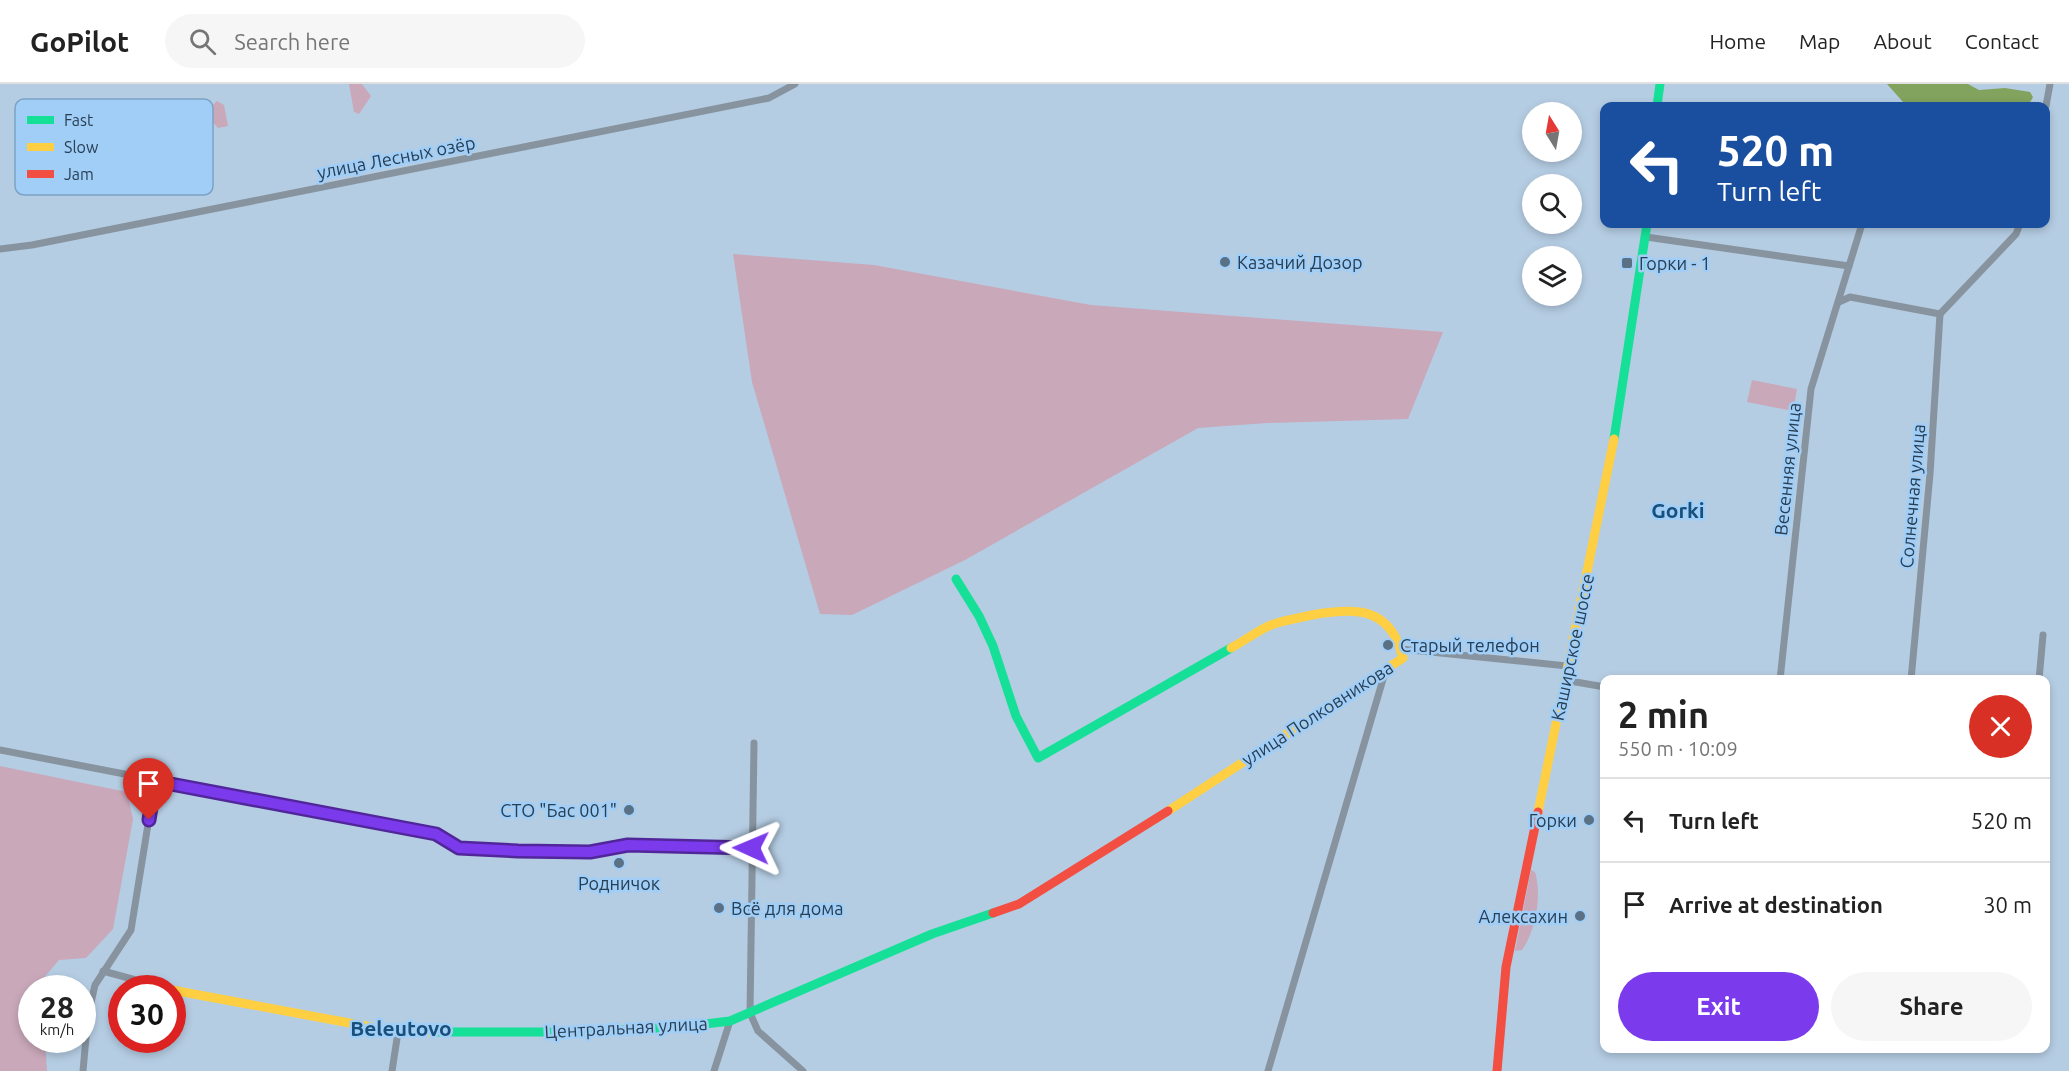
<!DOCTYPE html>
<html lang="en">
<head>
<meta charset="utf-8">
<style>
  :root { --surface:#fff; --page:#f6f6f6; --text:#222; --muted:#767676; --line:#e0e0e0; --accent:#7c3aed }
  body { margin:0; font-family:Ubuntu,sans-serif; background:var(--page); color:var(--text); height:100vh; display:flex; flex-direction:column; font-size:22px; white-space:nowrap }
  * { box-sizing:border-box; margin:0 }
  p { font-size:20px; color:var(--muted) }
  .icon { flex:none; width:33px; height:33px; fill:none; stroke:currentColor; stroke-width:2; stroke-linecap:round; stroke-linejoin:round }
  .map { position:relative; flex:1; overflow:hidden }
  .drawer { position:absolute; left:1600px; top:591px; width:450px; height:378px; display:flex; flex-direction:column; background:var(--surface); border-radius:12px; box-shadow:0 3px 9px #0003 }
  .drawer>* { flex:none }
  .top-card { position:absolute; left:1600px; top:18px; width:450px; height:126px; border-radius:12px; box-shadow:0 3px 9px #0003; background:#1a4fa0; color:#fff; overflow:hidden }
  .needle { width:39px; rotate:349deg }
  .tools { position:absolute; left:1522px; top:18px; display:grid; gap:12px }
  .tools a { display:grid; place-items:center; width:60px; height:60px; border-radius:50%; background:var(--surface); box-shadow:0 3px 9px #0003; font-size:30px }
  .speed { position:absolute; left:18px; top:891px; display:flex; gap:12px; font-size:30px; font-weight:700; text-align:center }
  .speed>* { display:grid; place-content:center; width:78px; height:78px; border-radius:50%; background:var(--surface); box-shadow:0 3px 9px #0003; line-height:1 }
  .speed small { font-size:15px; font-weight:400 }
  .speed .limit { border:9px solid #d22; background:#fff; color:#111 }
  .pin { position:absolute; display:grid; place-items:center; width:51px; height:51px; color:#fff; margin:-62px -26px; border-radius:50% 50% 50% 0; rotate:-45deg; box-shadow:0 0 6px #0007 }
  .pin .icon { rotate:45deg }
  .me { position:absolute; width:66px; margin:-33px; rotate:271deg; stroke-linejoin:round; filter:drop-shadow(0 0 4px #0008) }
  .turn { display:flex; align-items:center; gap:21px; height:126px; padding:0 18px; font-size:27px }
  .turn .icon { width:78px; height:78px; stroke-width:2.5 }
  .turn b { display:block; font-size:42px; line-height:51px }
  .round { display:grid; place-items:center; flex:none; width:63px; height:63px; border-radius:32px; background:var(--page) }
  .overview { display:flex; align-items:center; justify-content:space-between; height:102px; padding:0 18px }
  h1 { font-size:36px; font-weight:700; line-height:45px }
  .cta { display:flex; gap:12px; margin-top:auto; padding:12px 18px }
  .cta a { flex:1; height:69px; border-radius:36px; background:var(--accent); color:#fff; font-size:24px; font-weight:700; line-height:69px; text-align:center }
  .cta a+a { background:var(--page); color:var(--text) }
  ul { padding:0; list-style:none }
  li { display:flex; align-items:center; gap:18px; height:84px; padding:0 18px; border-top:2px solid var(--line) }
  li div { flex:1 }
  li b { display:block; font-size:22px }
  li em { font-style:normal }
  header { display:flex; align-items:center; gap:36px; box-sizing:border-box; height:84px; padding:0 30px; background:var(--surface); border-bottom:2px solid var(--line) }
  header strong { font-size:28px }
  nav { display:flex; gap:33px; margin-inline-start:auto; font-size:21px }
  .search { width:420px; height:54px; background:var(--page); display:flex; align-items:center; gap:15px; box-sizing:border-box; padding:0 21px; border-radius:33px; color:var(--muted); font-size:22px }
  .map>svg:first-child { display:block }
</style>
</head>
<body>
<header>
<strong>GoPilot</strong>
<div class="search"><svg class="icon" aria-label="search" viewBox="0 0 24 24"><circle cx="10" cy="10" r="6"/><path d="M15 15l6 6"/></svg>Search here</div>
<nav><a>Home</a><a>Map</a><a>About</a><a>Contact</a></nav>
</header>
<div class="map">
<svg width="2069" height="987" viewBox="0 0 2069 987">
  <rect width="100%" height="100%" fill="#b5cde3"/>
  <g fill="#c9a8ba">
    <polygon points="349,0 362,0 371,12 359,30 354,28"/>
    <polygon points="217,17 224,21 228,42 218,44 204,29"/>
    <polygon points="194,22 214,44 194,48 189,26"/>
    <polygon points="733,170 874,181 1091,221 1443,248 1408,335 1267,339 1198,344 965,476 852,531 820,530 752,298"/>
    <polygon points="1752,296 1797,305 1793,327 1747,318"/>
    <polygon points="0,682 127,708 133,735 113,845 86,874 59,876 41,897 41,904 32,904 32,956 45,956 47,987 0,987"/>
    <path d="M 1531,786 L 1535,788 C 1542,811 1536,846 1522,866 L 1515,867 Z"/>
  </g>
  <polygon fill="#82a35d" points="1887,0 1968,0 1979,6 2005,4 2030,8 2033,13 2028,22 1912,22 1903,18"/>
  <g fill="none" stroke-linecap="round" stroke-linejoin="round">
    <g stroke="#87949f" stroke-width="7">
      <polyline points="2046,22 2050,0"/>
      <polyline points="1646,153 1849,182"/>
      <polyline points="0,165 32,161 769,14 795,0"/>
      <polyline points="1839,218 1850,213 1940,230"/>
      <polyline points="1940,230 2016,150 2020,140"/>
      <polyline points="1401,565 1567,582"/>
      <polyline points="1564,596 1605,603"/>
      <polyline points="1780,596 1811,305 1862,140"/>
      <polyline points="1911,596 1930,390 1940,230"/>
      <polyline points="2039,596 2043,551"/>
      <polyline points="754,659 750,929 758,947 803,987"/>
      <polyline points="0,666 436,750 459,764 518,767 590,768 628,761 751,764"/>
      <polyline points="103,887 165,904"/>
      <polyline points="83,987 88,932 95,901 131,846 155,697"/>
      <polyline points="392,987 398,948"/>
      <polyline points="714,987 730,937"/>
      <polyline points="1268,987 1386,585"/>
    </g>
    <g stroke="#16e098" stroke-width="9">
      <polyline points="1657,22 1660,0"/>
      <polyline points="1614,355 1647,140"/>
      <polyline points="956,495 979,532 993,562 1016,632 1038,674 1231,564"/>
      <path d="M 435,948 C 533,948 633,950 730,937 L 932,850 L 993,829"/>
    </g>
    <g stroke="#ffcf43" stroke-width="9">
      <path d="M 1168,727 L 1403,574 C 1391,523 1356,523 1312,531 C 1299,534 1284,536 1271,541 C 1257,547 1244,557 1231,564"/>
      <polyline points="1538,728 1614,355"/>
      <polyline points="172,906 398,948 435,948"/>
    </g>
    <g stroke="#f24e42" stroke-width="9">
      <polyline points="993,829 1019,820 1168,727"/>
      <polyline points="1497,987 1506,883 1538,728"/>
    </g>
  </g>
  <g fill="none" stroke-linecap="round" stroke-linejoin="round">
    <g stroke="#51269a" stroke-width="15">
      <polyline id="route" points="149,736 155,697 436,750 459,764 518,767 590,768 628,761 751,764"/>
    </g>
    <use href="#route" stroke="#7c3aed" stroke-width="10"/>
  </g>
  <g fill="#597085" stroke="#a1cef7" stroke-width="2">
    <circle cx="1225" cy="178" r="6"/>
    <rect x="1621" y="173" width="12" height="12" rx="3"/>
    <circle cx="1388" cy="561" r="6"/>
    <circle cx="629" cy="726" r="6"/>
    <circle cx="1589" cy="736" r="6"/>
    <circle cx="619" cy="779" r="6"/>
    <circle cx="719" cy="824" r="6"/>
    <circle cx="1580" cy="832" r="6"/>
  </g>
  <g text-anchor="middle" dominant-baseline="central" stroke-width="5" stroke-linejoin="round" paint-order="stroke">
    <g font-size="18" fill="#273e53" stroke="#a1cef7">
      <text transform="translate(396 73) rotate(-11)">улица Лесных озёр</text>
      <text transform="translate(1787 385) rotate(-84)">Весенняя улица</text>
      <text transform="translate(1912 412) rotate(-85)">Солнечная улица</text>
      <text transform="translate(1572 563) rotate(-78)">Каширское шоссе</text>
      <text transform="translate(1317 629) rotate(-33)">улица Полковникова</text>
      <text transform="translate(626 943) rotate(-3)">Центральная улица</text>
    </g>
    <g font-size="18" fill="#273e53" stroke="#a1cef7" text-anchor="start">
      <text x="1237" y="178">Казачий Дозор</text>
      <text x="1639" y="179">Горки - 1</text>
      <text x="1400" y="561">Старый телефон</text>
      <text x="617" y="726" text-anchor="end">СТО "Бас 001"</text>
      <text x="1577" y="736" text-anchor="end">Горки</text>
      <text x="619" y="799" text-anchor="middle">Родничок</text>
      <text x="731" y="824">Всё для дома</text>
      <text x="1568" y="832" text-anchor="end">Алексахин</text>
    </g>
    <g font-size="21" font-weight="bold" fill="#17507c" stroke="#a1cef7">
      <text x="1678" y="426">Gorki</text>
      <text x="401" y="944">Beleutovo</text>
    </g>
  </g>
  <rect x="15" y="15" width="198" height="96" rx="9" fill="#a1cef7" stroke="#7ca3c6" stroke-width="1.5"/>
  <rect x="27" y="32" width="27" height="8" fill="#16e098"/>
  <rect x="27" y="59" width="27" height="8" fill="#ffcf43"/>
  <rect x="27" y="86" width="27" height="8" fill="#f24e42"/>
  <g font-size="16" fill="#273e53">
    <text x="64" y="42">Fast</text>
    <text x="64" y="69">Slow</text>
    <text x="64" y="96">Jam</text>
  </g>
</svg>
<div class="tools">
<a><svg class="needle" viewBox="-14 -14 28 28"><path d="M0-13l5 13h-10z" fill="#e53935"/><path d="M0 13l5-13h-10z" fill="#767676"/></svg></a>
<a><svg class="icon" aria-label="search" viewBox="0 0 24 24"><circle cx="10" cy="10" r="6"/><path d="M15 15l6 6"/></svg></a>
<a><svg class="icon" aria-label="layers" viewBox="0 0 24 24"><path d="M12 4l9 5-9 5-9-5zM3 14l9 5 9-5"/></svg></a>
</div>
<div class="speed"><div>28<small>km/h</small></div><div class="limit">30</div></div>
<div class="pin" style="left:149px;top:736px;background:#d93025"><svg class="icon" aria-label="arrive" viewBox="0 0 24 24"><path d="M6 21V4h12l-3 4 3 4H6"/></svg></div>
<svg class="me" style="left:751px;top:764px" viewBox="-20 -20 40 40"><path d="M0-17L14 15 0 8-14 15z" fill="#7c3aed" stroke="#fff" stroke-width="4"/></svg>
<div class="top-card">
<div class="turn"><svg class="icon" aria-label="left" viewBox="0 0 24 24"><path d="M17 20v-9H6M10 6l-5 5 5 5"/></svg><div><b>520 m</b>Turn left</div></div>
</div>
<section class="drawer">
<div class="overview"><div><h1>2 min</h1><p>550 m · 10:09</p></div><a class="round" style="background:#d93025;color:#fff"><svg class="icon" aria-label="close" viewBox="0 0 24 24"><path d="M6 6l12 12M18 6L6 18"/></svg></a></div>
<ul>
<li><svg class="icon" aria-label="left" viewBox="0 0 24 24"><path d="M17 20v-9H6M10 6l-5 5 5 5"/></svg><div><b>Turn left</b></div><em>520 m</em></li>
<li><svg class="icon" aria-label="arrive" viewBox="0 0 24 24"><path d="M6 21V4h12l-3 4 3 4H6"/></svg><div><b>Arrive at destination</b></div><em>30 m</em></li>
</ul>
<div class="cta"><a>Exit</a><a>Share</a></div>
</section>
</div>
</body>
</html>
